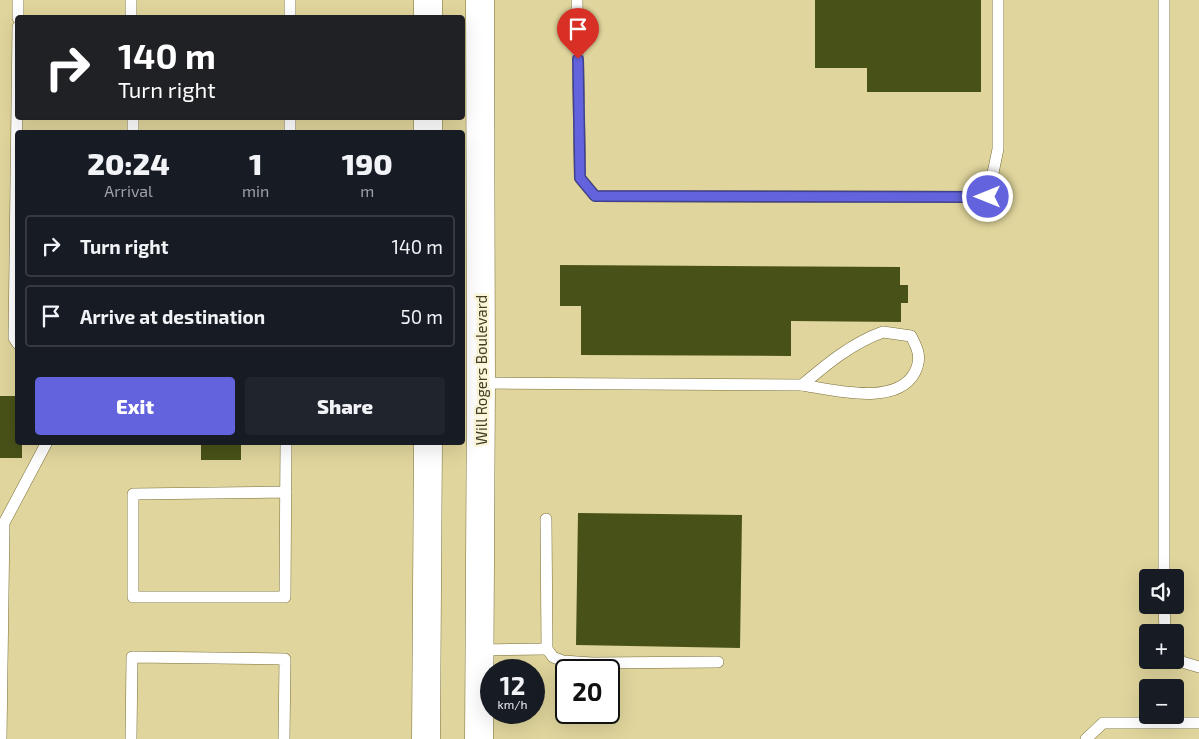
<!DOCTYPE html>
<html lang="en">
<head>
<meta charset="utf-8">
<style>
  :root { --surface:#171b24; --page:#20242c; --text:#f1f3f6; --muted:#9ea1a6; --line:#363941; --accent:#6364dd }
  body { margin:0; font-family:"Exo 2",sans-serif; background:var(--page); color:var(--text); height:100vh; display:flex; flex-direction:column; font-size:19px; white-space:nowrap }
  * { box-sizing:border-box; margin:0 }
  p { font-size:16px; color:var(--muted) }
  .icon { flex:none; width:28px; height:28px; fill:none; stroke:currentColor; stroke-width:2; stroke-linecap:round; stroke-linejoin:round }
  .map { position:relative; flex:1; overflow:hidden }
  .panel { position:absolute; left:15px; top:130px; width:450px; height:315px; display:flex; flex-direction:column; background:var(--surface); border-radius:5px; box-shadow:0 5px 20px #0002 }
  .panel>* { flex:none }
  .banner { position:absolute; left:15px; top:15px; width:450px; height:105px; border-radius:5px; box-shadow:0 5px 20px #0002; background:#202124; color:#fff; overflow:hidden }
  .controls { position:absolute; left:1139px; top:569px; display:grid; gap:10px }
  .controls a { display:grid; place-items:center; width:45px; height:45px; border-radius:5px; background:var(--surface); box-shadow:0 5px 20px #0002; font-size:25px }
  .speed { position:absolute; left:480px; top:659px; display:flex; gap:10px; font-size:25px; font-weight:700; text-align:center }
  .speed>* { display:grid; place-content:center; width:65px; height:65px; border-radius:50%; background:var(--surface); box-shadow:0 5px 20px #0002; line-height:1 }
  .speed small { font-size:12px; font-weight:400 }
  .speed .limit { border:2px solid #111; border-radius:8px; background:#fff; color:#111 }
  .pin { position:absolute; display:grid; place-items:center; width:42px; height:42px; color:#fff; margin:-51px -21px; border-radius:50% 50% 50% 0; rotate:-45deg; box-shadow:0 0 5px #0007 }
  .pin .icon { rotate:45deg }
  .me { position:absolute; width:55px; margin:-28px; rotate:270deg; stroke-linejoin:round; filter:drop-shadow(0 0 4px #0008) }
  .turn { display:flex; align-items:center; gap:18px; height:105px; padding:0 20px; font-size:22px }
  .turn .icon { width:65px; height:65px; stroke-width:2.5 }
  .turn b { display:block; font-size:35px; line-height:42px }
  .eta { display:flex; justify-content:space-evenly; align-items:center; height:85px; text-align:center }
  .eta b { font-size:30px; font-weight:800; line-height:35px }
  .button { display:flex; gap:10px; margin-top:auto; padding:10px 20px }
  .button a { flex:1; height:58px; border-radius:5px; background:var(--accent); color:#fff; font-size:20px; font-weight:800; line-height:58px; text-align:center }
  .button a+a { background:var(--page); color:var(--text) }
  ul { padding:0; list-style:none }
  li { display:flex; align-items:center; gap:15px; height:62px; margin:0 10px 8px; padding:0 10px; border:2px solid var(--line); border-radius:5px }
  li div { flex:1 }
  li b { display:block; font-size:19px }
  li em { font-style:normal }
  .map>svg:first-child { display:block }
</style>
</head>
<body>
<div class="map">
<svg width="1199" height="739" viewBox="0 0 1199 739">
  <rect width="100%" height="100%" fill="#e0d59c"/>
  <g fill="#485218">
    <polygon points="815,0 981,0 981,92 867,92 867,68 815,68"/>
    <polygon points="560,265 900,267 900,285 908,285 908,303 901,303 901,322 791,321 791,356 581,355 581,306 560,306"/>
    <polygon points="0,396 18,396 18,442 22,442 22,458 0,458"/>
    <rect x="201" y="442" width="40" height="18"/>
    <polygon points="578,513 742,515 740,648 576,645"/>
  </g>
  <g fill="none" stroke-linecap="round" stroke-linejoin="round">
    <g stroke="#7a6f39" stroke-width="12">
      <g id="lane">
        <polyline points="131,0 131,18"/>
        <polyline points="290,0 290,18"/>
        <polyline points="577,0 580,178 595,196 988,197 998,149 998,0"/>
        <polyline points="1164,0 1164,578"/>
        <polyline points="18,18 18,0"/>
        <polyline points="18,27 14,338 18,344"/>
        <polyline points="133,118 133,132"/>
        <polyline points="290,118 290,132"/>
        <path d="M 883,332 L 911,336 C 918,349 922,358 915,372 C 897,407 833,390 802,385 C 827,364 852,343 883,332 Z"/>
        <polyline points="481,383 802,385"/>
        <polyline points="286,492 133,494 133,597 285,597 286,442"/>
        <polyline points="546,519 547,649 553,657 563,661 592,663 718,662"/>
        <polyline points="1164,605 1165,632"/>
        <polyline points="480,650 547,649"/>
        <polyline points="1175,654 1182,662 1199,667"/>
        <polyline points="1,739 4,523 47,442"/>
        <polyline points="131,739 132,657 285,659 284,739"/>
        <polyline points="1086,739 1103,723 1199,723"/>
      </g>
    </g>
    <g stroke="#7a6f39" stroke-width="29">
      <g id="secondary">
        <polyline points="428,18 428,0"/>
        <polyline points="428,132 428,118"/>
        <polyline points="426,739 428,442"/>
        <polyline points="479,739 481,383 480,0"/>
      </g>
    </g>
    <use href="#lane" stroke="#fff" stroke-width="11"/>
    <use href="#secondary" stroke="#fff" stroke-width="28"/>
  </g>
  <g fill="none" stroke-linecap="round" stroke-linejoin="round">
    <g stroke="#404190" stroke-width="12">
      <polyline id="route" points="578,59 580,178 595,196 988,197"/>
    </g>
    <use href="#route" stroke="#6364dd" stroke-width="9"/>
  </g>
  <g text-anchor="middle" dominant-baseline="central" stroke-width="5" stroke-linejoin="round" paint-order="stroke">
    <g font-size="15" fill="#413d25" stroke="#fbf6d9">
      <text transform="translate(481 370) rotate(-90)">Will Rogers Boulevard</text>
    </g>
  </g>
</svg>
<div class="controls">
<a><svg class="icon" aria-label="sound" viewBox="0 0 24 24"><path d="M4 9h4l5-4v14l-5-4H4zM17 9q2 3 0 6"/></svg></a>
<a>+</a>
<a>−</a>
</div>
<div class="speed"><div>12<small>km/h</small></div><div class="limit">20</div></div>
<div class="pin" style="left:578px;top:59px;background:#d93025"><svg class="icon" aria-label="arrive" viewBox="0 0 24 24"><path d="M6 21V4h12l-3 4 3 4H6"/></svg></div>
<svg class="me" style="left:988px;top:197px" viewBox="-20 -20 40 40"><circle r="17" fill="#6364dd" stroke="#fff" stroke-width="3"/><path d="M0-11L8 9 0 5-8 9z" fill="#fff"/></svg>
<div class="banner">
<div class="turn"><svg class="icon" aria-label="right" viewBox="0 0 24 24"><path d="M7 20v-9h11M14 6l5 5-5 5"/></svg><div><b>140 m</b>Turn right</div></div>
</div>
<section class="panel">
<div class="eta">
<div><b>20:24</b><p>Arrival</p></div>
<div><b>1</b><p>min</p></div>
<div><b>190</b><p>m</p></div>
</div>
<ul>
<li><svg class="icon" aria-label="right" viewBox="0 0 24 24"><path d="M7 20v-9h11M14 6l5 5-5 5"/></svg><div><b>Turn right</b></div><em>140 m</em></li>
<li><svg class="icon" aria-label="arrive" viewBox="0 0 24 24"><path d="M6 21V4h12l-3 4 3 4H6"/></svg><div><b>Arrive at destination</b></div><em>50 m</em></li>
</ul>
<div class="button"><a>Exit</a><a>Share</a></div>
</section>
</div>
</body>
</html>
